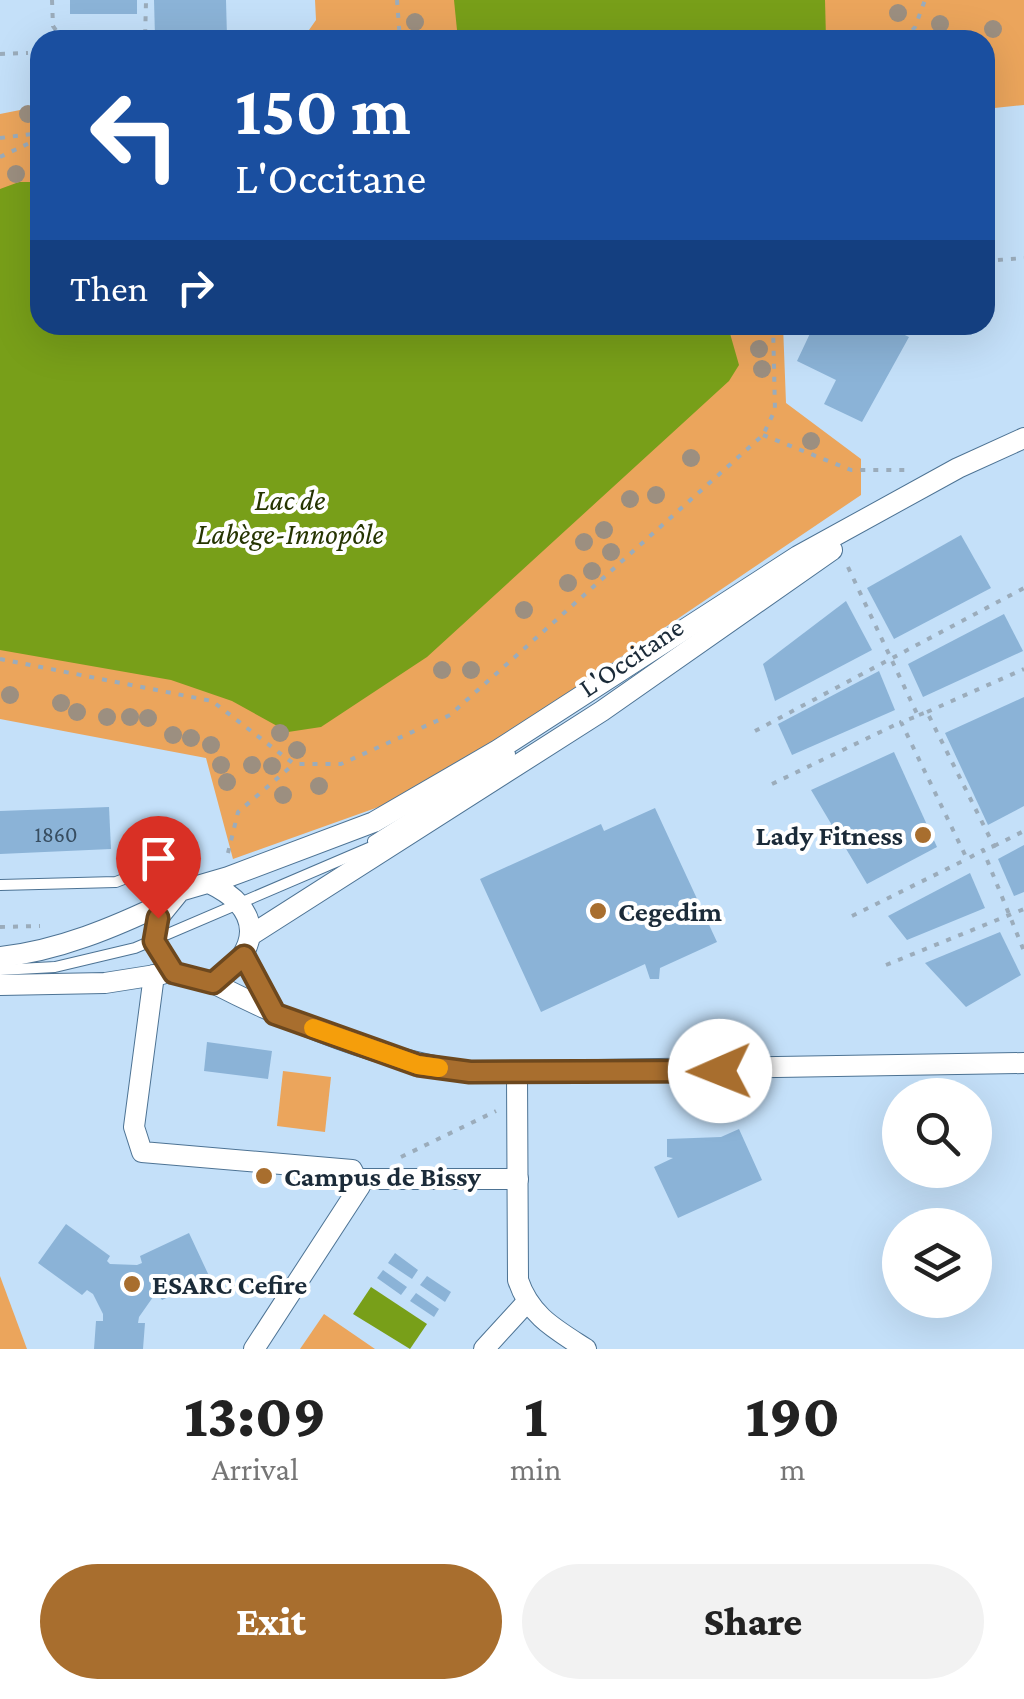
<!DOCTYPE html>
<html lang="en">
<head>
<meta charset="utf-8">
<style>
  :root { --surface:#fff; --page:#f2f2f2; --text:#222; --muted:#767676; --accent:#a86e2e }
  body { margin:0; font-family:"Crimson Pro",serif; background:var(--page); color:var(--text); height:100vh; display:flex; flex-direction:column; font-size:38px; white-space:nowrap }
  * { box-sizing:border-box; margin:0 }
  p { font-size:32px; color:var(--muted) }
  .icon { flex:none; width:55px; height:55px; fill:none; stroke:currentColor; stroke-width:2; stroke-linecap:round; stroke-linejoin:round }
  .map { position:relative; height:1349px; overflow:hidden }
  .side { display:flex; flex-direction:column; background:var(--surface); flex:1 }
  .side>* { flex:none }
  .hud { position:absolute; left:30px; top:30px; width:965px; height:305px; border-radius:30px; box-shadow:0 10px 40px #0002; background:#1a4fa0; color:#fff; overflow:hidden }
  .controls { position:absolute; left:882px; top:1078px; display:grid; gap:20px }
  .controls a { display:grid; place-items:center; width:110px; height:110px; border-radius:50%; background:var(--surface); box-shadow:0 10px 40px #0002; font-size:50px }
  .pin { position:absolute; display:grid; place-items:center; width:85px; height:85px; color:#fff; margin:-102px -42px; border-radius:50% 50% 50% 0; rotate:-45deg; box-shadow:0 0 10px #0007 }
  .pin .icon { rotate:45deg }
  .me { position:absolute; width:110px; margin:-55px; rotate:269deg; stroke-linejoin:round; filter:drop-shadow(0 0 8px #0008) }
  .turn { display:flex; align-items:center; gap:35px; height:210px; padding:0 40px; font-size:45px }
  .turn .icon { width:130px; height:130px; stroke-width:2.5 }
  .turn b { display:block; font-size:70px; line-height:85px }
  .then { display:flex; align-items:center; height:95px; padding:0 40px; background:#0003; gap:20px; font-size:38px }
  .eta { display:flex; justify-content:space-evenly; align-items:center; height:170px; text-align:center }
  .eta b { font-size:60px; font-weight:800; line-height:70px }
  .cta { display:flex; gap:20px; margin-top:auto; padding:20px 40px }
  .cta a { flex:1; height:115px; border-radius:60px; background:var(--accent); color:#fff; font-size:40px; font-weight:800; line-height:115px; text-align:center }
  .cta a+a { background:var(--page); color:var(--text) }
  .map>svg:first-child { display:block }
</style>
</head>
<body>
<div class="map">
<svg width="1024" height="1349" viewBox="0 0 1024 1349">
  <rect width="100%" height="100%" fill="#daebfa"/>
  <path fill="#c4e0f9" fill-rule="evenodd" d="M 0,0 L 1024,0 L 1024,1349 L 0,1349 ZM 40,40 L 985,40 L 985,325 L 40,325 ZM 900,1095 L 975,1095 L 975,1170 L 900,1170 ZM 900,1225 L 975,1225 L 975,1300 L 900,1300 Z"/>
  <g fill="#eba55c">
    <polygon points="315,0 1024,0 1024,105 985,109 985,40 302,40 316,20"/>
    <polygon points="40,106 40,325 783,325 786,403 861,459 861,495 495,742 401,799 233,859 206,758 0,719 0,114"/>
    <polygon points="283,1071 331,1077 325,1132 277,1126"/>
    <polygon points="0,1276 27,1349 0,1349"/>
    <polygon points="324,1314 375,1349 300,1349"/>
  </g>
  <g fill="#789f19">
    <polygon points="454,0 825,0 826,39 458,40"/>
    <polygon points="19,182 40,182 40,325 723,325 729,330 739,365 729,381 427,657 321,727 288,732 232,701 171,680 0,650 0,189"/>
    <polygon points="371,1287 427,1324 410,1349 353,1314"/>
  </g>
  <g fill="#8bb3d7">
    <rect x="70" y="0" width="67" height="14"/>
    <polygon points="154,0 226,0 227,37 155,37"/>
    <polygon points="814,325 884,325 909,337 862,422 824,404 836,380 797,361"/>
    <polygon points="961,535 991,588 894,639 867,588"/>
    <polygon points="846,601 872,650 775,701 763,664"/>
    <polygon points="1004,614 1023,651 923,697 908,664"/>
    <polygon points="879,671 895,710 792,755 778,724"/>
    <polygon points="1024,697 1024,806 988,825 945,733"/>
    <polygon points="894,752 937,847 867,884 811,790"/>
    <polygon points="109,807 111,849 0,854 0,811"/>
    <polygon points="655,808 717,942 660,968 659,979 650,979 645,964 541,1012 480,879 601,824 604,831"/>
    <polygon points="1024,845 1024,892 1014,896 998,859"/>
    <polygon points="970,873 985,908 907,940 888,916"/>
    <polygon points="1000,932 1021,975 966,1007 925,963"/>
    <polygon points="207,1042 272,1051 268,1079 204,1071"/>
    <polygon points="739,1129 762,1180 678,1218 654,1167 673,1158 667,1157 667,1139 721,1137"/>
    <polygon points="66,1224 110,1256 107,1261 110,1264 137,1265 142,1263 140,1256 189,1233 210,1278 162,1300 158,1294 153,1297 139,1317 138,1323 145,1323 143,1349 94,1349 96,1321 103,1321 103,1314 93,1294 87,1290 82,1295 38,1263"/>
    <polygon points="395,1253 418,1270 412,1279 388,1263"/>
    <polygon points="383,1270 407,1287 401,1295 377,1278"/>
    <polygon points="427,1276 451,1292 445,1302 420,1285"/>
    <polygon points="416,1293 439,1309 434,1317 410,1301"/>
  </g>
  <g fill="none" stroke-linecap="round" stroke-linejoin="round">
    <g stroke="#4d7394" stroke-width="12">
      <g id="lane">
        <polyline points="373,841 510,754"/>
        <polyline points="0,885 116,882 170,861 195,885"/>
        <polyline points="0,970 55,967 135,948 385,841"/>
      </g>
    </g>
    <g stroke="#4d7394" stroke-width="22">
      <g id="street">
        <path d="M 209,883 C 264,909 262,951 213,983 L 174,973 L 153,941 L 158,918 L 180,891 L 228,877 L 374,822 L 498,750 L 798,556 L 958,468 L 1024,438"/>
        <polyline points="251,935 602,711 832,550"/>
        <polyline points="243,956 275,1014"/>
        <path d="M 0,957 C 58,951 115,927 167,902"/>
        <polyline points="154,975 134,1127 142,1152 352,1170 360,1186 254,1349"/>
        <path d="M 213,983 C 293,1024 380,1060 470,1072 L 1024,1063"/>
        <polyline points="0,985 105,983 162,974"/>
        <path d="M 517,1075 L 518,1280 C 530,1316 555,1329 586,1349"/>
        <polyline points="356,1179 518,1179"/>
        <polyline points="484,1349 526,1303"/>
      </g>
    </g>
    <g stroke="#9bacbb" stroke-width="4" stroke-dasharray="5 8" stroke-linecap="butt">
      <polyline points="52,0 53,26 63,40 145,39 146,2"/>
      <polyline points="397,0 400,40"/>
      <polyline points="904,40 915,27 925,0"/>
      <polyline points="0,54 28,53"/>
      <polyline points="0,138 40,133"/>
      <polyline points="0,157 40,138"/>
      <polyline points="985,261 1024,258"/>
      <polyline points="763,435 851,470 907,470"/>
      <polyline points="848,567 918,716 901,722 967,859 983,850 1024,951"/>
      <polyline points="0,659 212,701 294,764 341,764 450,715 763,435 775,410 773,325"/>
      <polyline points="927,712 1024,669"/>
      <polyline points="919,715 927,712 994,846 983,850"/>
      <polyline points="755,731 1024,588"/>
      <polyline points="772,784 899,723"/>
      <polyline points="994,846 1024,831"/>
      <polyline points="228,853 238,812 294,764"/>
      <polyline points="852,916 967,859"/>
      <polyline points="0,927 40,926"/>
      <polyline points="886,965 1024,909"/>
      <polyline points="401,1157 496,1111"/>
    </g>
    <use href="#lane" stroke="#fff" stroke-width="10"/>
    <use href="#street" stroke="#fff" stroke-width="20"/>
  </g>
  <g fill="#9c8f80">
    <circle cx="898" cy="13" r="9"/>
    <circle cx="415" cy="22" r="9"/>
    <circle cx="940" cy="24" r="9"/>
    <circle cx="993" cy="29" r="9"/>
    <circle cx="28" cy="114" r="9"/>
    <circle cx="16" cy="174" r="9"/>
    <circle cx="759" cy="349" r="9"/>
    <circle cx="762" cy="369" r="9"/>
    <circle cx="811" cy="441" r="9"/>
    <circle cx="691" cy="458" r="9"/>
    <circle cx="656" cy="495" r="9"/>
    <circle cx="630" cy="499" r="9"/>
    <circle cx="604" cy="530" r="9"/>
    <circle cx="584" cy="542" r="9"/>
    <circle cx="611" cy="552" r="9"/>
    <circle cx="592" cy="571" r="9"/>
    <circle cx="568" cy="583" r="9"/>
    <circle cx="524" cy="610" r="9"/>
    <circle cx="442" cy="670" r="9"/>
    <circle cx="471" cy="670" r="9"/>
    <circle cx="10" cy="695" r="9"/>
    <circle cx="61" cy="703" r="9"/>
    <circle cx="77" cy="712" r="9"/>
    <circle cx="107" cy="717" r="9"/>
    <circle cx="130" cy="717" r="9"/>
    <circle cx="148" cy="718" r="9"/>
    <circle cx="280" cy="733" r="9"/>
    <circle cx="173" cy="735" r="9"/>
    <circle cx="191" cy="738" r="9"/>
    <circle cx="211" cy="745" r="9"/>
    <circle cx="297" cy="750" r="9"/>
    <circle cx="221" cy="765" r="9"/>
    <circle cx="252" cy="765" r="9"/>
    <circle cx="272" cy="766" r="9"/>
    <circle cx="227" cy="782" r="9"/>
    <circle cx="319" cy="786" r="9"/>
    <circle cx="283" cy="795" r="9"/>
  </g>
  <g fill="none" stroke-linecap="round" stroke-linejoin="round">
    <g stroke="#6d481e" stroke-width="25">
      <polyline id="route" points="158,918 154,941 174,973 213,983 244,956 275,1014 418,1065 470,1072 720,1071"/>
    </g>
    <use href="#route" stroke="#a86e2e" stroke-width="18"/>
    <polyline stroke="#f59e0b" stroke-width="18" points="313,1028 418,1065 439,1068"/>
  </g>
  <g fill="#a86e2e" stroke="#fff" stroke-width="4">
    <circle cx="923" cy="835" r="10"/>
    <circle cx="598" cy="911" r="10"/>
    <circle cx="264" cy="1176" r="10"/>
    <circle cx="132" cy="1284" r="10"/>
  </g>
  <g text-anchor="middle" dominant-baseline="central" stroke-width="8" stroke-linejoin="round" paint-order="stroke">
    <g font-size="22" fill="#374d60">
      <text x="56" y="834">1860</text>
    </g>
    <g font-size="28" fill="#1b2b39" stroke="#fff">
      <text transform="translate(631 657) rotate(-34)">L'Occitane</text>
    </g>
    <g font-size="28" font-weight="bold" fill="#1b2b39" stroke="#fff" text-anchor="start">
      <text x="903" y="835" text-anchor="end">Lady Fitness</text>
      <text x="618" y="911">Cegedim</text>
      <text x="284" y="1176">Campus de Bissy</text>
      <text x="152" y="1284">ESARC Cefire</text>
    </g>
    <g font-size="30" font-style="italic" fill="#253401" stroke="#fff">
      <text x="290" y="499">Lac de<tspan x="290" dy="34">Labège-Innopôle</tspan></text>
    </g>
  </g>
</svg>
<div class="controls">
<a><svg class="icon" aria-label="search" viewBox="0 0 24 24"><circle cx="10" cy="10" r="6"/><path d="M15 15l6 6"/></svg></a>
<a><svg class="icon" aria-label="layers" viewBox="0 0 24 24"><path d="M12 4l9 5-9 5-9-5zM3 14l9 5 9-5"/></svg></a>
</div>
<div class="pin" style="left:158px;top:918px;background:#d93025"><svg class="icon" aria-label="arrive" viewBox="0 0 24 24"><path d="M6 21V4h12l-3 4 3 4H6"/></svg></div>
<svg class="me" style="left:720px;top:1071px" viewBox="-20 -20 40 40"><circle r="19" fill="#fff"/><path d="M0-13L10 11 0 6-10 11z" fill="#a86e2e"/></svg>
<div class="hud">
<div class="turn"><svg class="icon" aria-label="left" viewBox="0 0 24 24"><path d="M17 20v-9H6M10 6l-5 5 5 5"/></svg><div><b>150 m</b>L'Occitane</div></div>
<div class="then">Then<svg class="icon" aria-label="right" viewBox="0 0 24 24"><path d="M7 20v-9h11M14 6l5 5-5 5"/></svg></div>
</div>
</div>
<section class="side">
<div class="eta">
<div><b>13:09</b><p>Arrival</p></div>
<div><b>1</b><p>min</p></div>
<div><b>190</b><p>m</p></div>
</div>
<div class="cta"><a>Exit</a><a>Share</a></div>
</section>
</body>
</html>
